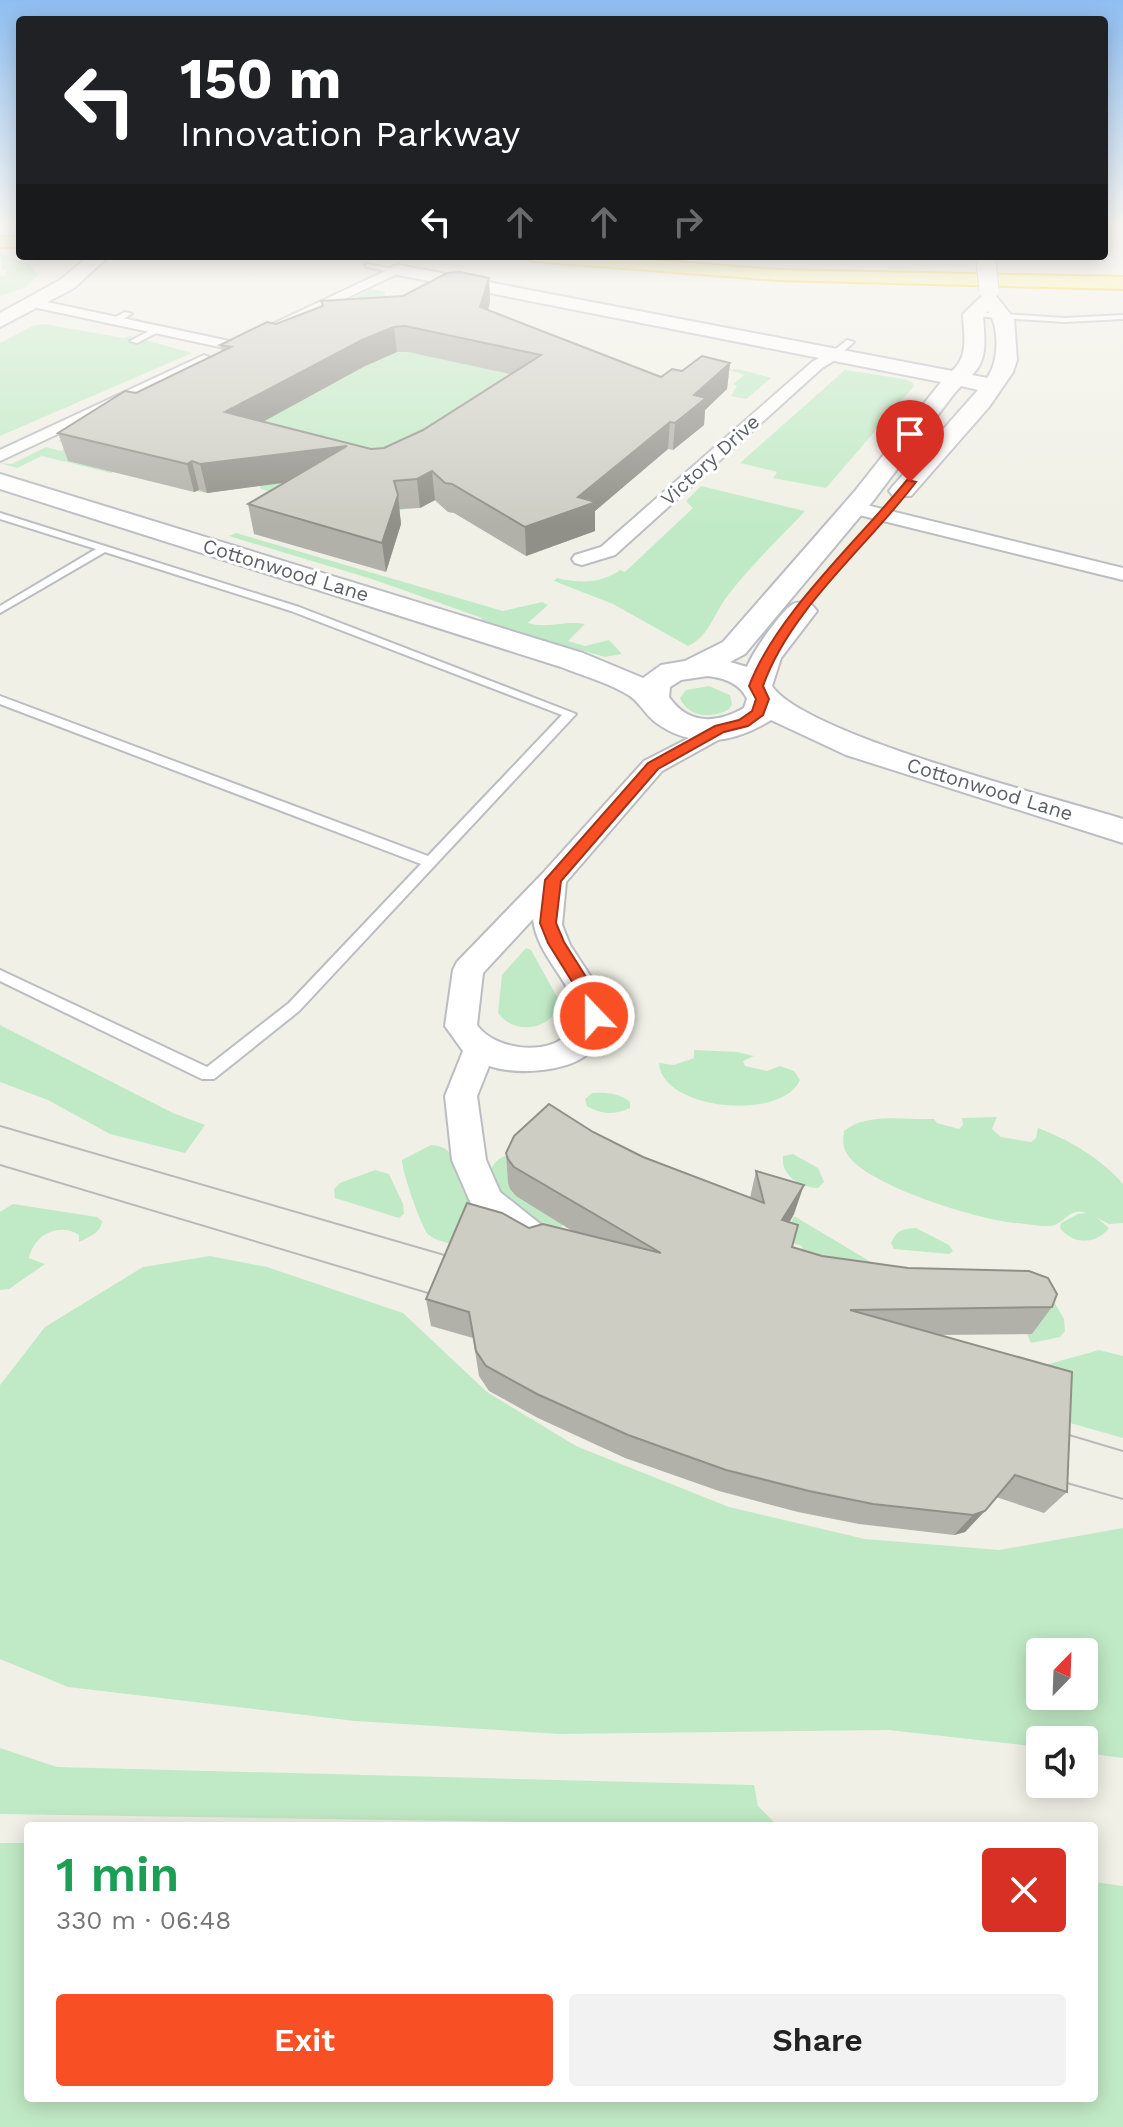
<!DOCTYPE html>
<html lang="en">
<head>
<meta charset="utf-8">
<style>
  :root { --surface:#fff; --page:#f2f2f2; --text:#222; --muted:#767676; --accent:#f94f24 }
  body { margin:0; font-family:"Work Sans",sans-serif; background:var(--page); color:var(--text); height:100vh; display:flex; flex-direction:column; font-size:30px; white-space:nowrap }
  * { box-sizing:border-box; margin:0 }
  p { font-size:26px; color:var(--muted) }
  .icon { flex:none; width:44px; height:44px; fill:none; stroke:currentColor; stroke-width:2; stroke-linecap:round; stroke-linejoin:round }
  .map { position:relative; flex:1; overflow:hidden }
  .panel { position:absolute; left:24px; top:1822px; width:1074px; height:280px; display:flex; flex-direction:column; background:var(--surface); border-radius:8px; box-shadow:0 4px 20px #0003 }
  .panel>* { flex:none }
  .top-card { position:absolute; left:16px; top:16px; width:1092px; height:244px; border-radius:8px; box-shadow:0 4px 20px #0003; background:#202124; color:#fff; overflow:hidden }
  .needle { width:52px; rotate:23deg }
  .tools { position:absolute; left:1026px; top:1638px; display:grid; gap:16px }
  .tools a { display:grid; place-items:center; width:72px; height:72px; border-radius:8px; background:var(--surface); box-shadow:0 4px 20px #0003; font-size:40px }
  .pin { position:absolute; display:grid; place-items:center; width:68px; height:68px; color:#fff; margin:-82px -34px; border-radius:50% 50% 50% 0; rotate:-45deg; box-shadow:0 0 8px #0007 }
  .pin .icon { rotate:45deg }
  .me { position:absolute; width:88px; margin:-44px; rotate:338deg; stroke-linejoin:round; filter:drop-shadow(0 0 6px #0008) }
  .turn { display:flex; align-items:center; gap:28px; height:168px; padding:0 32px; font-size:36px }
  .turn .icon { width:104px; height:104px; stroke-width:2.5 }
  .turn b { display:block; font-size:56px; line-height:68px }
  .lanes { display:flex; align-items:center; height:76px; padding:0 32px; background:#0003; justify-content:center; gap:40px; direction:ltr }
  .lanes .off { opacity:.35 }
  .round { display:grid; place-items:center; flex:none; width:84px; height:84px; border-radius:8px; background:var(--page) }
  .headline { display:flex; align-items:center; justify-content:space-between; height:136px; padding:0 32px }
  h1 { font-size:48px; font-weight:600; line-height:60px; color:#1e9e55 }
  .cta { display:flex; gap:16px; margin-top:auto; padding:16px 32px }
  .cta a { flex:1; height:92px; border-radius:8px; background:var(--accent); color:#fff; font-size:32px; font-weight:600; line-height:92px; text-align:center }
  .cta a+a { background:var(--page); color:var(--text) }
  .map>svg:first-child { display:block }
</style>
</head>
<body>
<div class="map">
<svg width="1123" height="2127" viewBox="0 0 1123 2127">
  <rect width="100%" height="100%" fill="#f1f0e6"/>
  <g fill="#c0eac5" fill-rule="evenodd">
    <polygon points="0,253 29,264 38,275 24,288 0,296 0,276 5,275 6,270 2,269"/>
    <path d="M 371,289 L 385,292 L 384,305 L 579,360 L 485,517 L 448,512 L 434,500 C 386,525 311,503 261,489 L 259,485 L 207,493 L 176,488 L 183,486 L 123,467 L 111,473 L 42,456 L 17,468 L 0,463 L 12,464 L 46,447 L 61,451 L 71,445 L 58,441 Z"/>
    <polygon points="44,324 123,338 130,336 192,353 0,436 0,343 33,326"/>
    <polygon points="738,369 771,378 746,399 731,396 737,386 733,384 744,375 729,370"/>
    <polygon points="845,370 904,379 912,382 914,386 826,488 773,478 777,472 740,463"/>
    <path d="M 701,486 L 805,511 C 780,538 752,564 729,594 C 714,612 710,636 688,646 L 613,604 L 554,581 L 557,578 C 579,583 601,584 620,570 L 625,572 L 693,508 L 686,501 Z"/>
    <path d="M 236,533 L 503,611 L 542,602 L 548,605 L 528,623 C 548,629 566,620 585,624 L 568,641 L 585,646 L 609,640 L 622,654 L 605,657 L 479,621 L 482,618 L 375,580 L 229,536 Z"/>
    <path d="M 709,686 L 730,695 L 732,704 L 729,709 C 713,719 688,718 680,698 L 686,690 Z"/>
    <path d="M 526,948 L 531,950 L 561,1004 C 550,1030 515,1036 498,1013 L 502,975 Z"/>
    <polygon points="0,1025 173,1113 205,1125 185,1153 110,1134 48,1100 0,1082"/>
    <path d="M 694,1050 L 737,1052 L 754,1056 L 743,1061 L 745,1066 L 767,1071 L 780,1066 L 794,1071 L 800,1080 C 782,1122 661,1110 659,1063 L 674,1065 L 694,1058 Z"/>
    <path d="M 592,1093 C 606,1092 619,1093 630,1102 L 630,1108 C 614,1115 602,1115 587,1106 L 585,1099 Z"/>
    <path d="M 997,1117 L 992,1129 L 1001,1137 L 1031,1142 L 1036,1138 L 1038,1128 C 1069,1140 1101,1158 1123,1184 L 1123,1223 L 1109,1224 L 1096,1217 L 1109,1228 C 1096,1245 1073,1245 1060,1228 L 1061,1223 L 1078,1214 L 1086,1213 C 1072,1207 1066,1220 1055,1225 C 1047,1228 1026,1224 1017,1223 C 981,1221 865,1185 847,1154 C 842,1146 843,1140 844,1131 C 866,1112 907,1120 934,1119 L 937,1123 L 959,1129 L 963,1125 L 962,1118 Z"/>
    <path d="M 431,1145 C 460,1146 454,1173 464,1193 C 469,1203 476,1212 482,1221 L 465,1247 C 454,1244 437,1242 429,1235 C 422,1230 401,1168 402,1160 Z"/>
    <path d="M 515,1153 L 563,1225 L 555,1236 C 534,1222 452,1167 515,1153 Z"/>
    <path d="M 793,1154 L 818,1168 L 824,1182 L 818,1188 C 801,1188 780,1175 783,1156 Z"/>
    <polygon points="375,1170 389,1174 403,1204 404,1214 399,1218 335,1198 334,1189 340,1183"/>
    <path d="M 13,1204 L 97,1217 L 102,1221 C 101,1233 89,1237 79,1242 L 79,1235 C 59,1222 34,1235 29,1258 L 45,1264 L 9,1289 L 0,1290 L 0,1212 Z"/>
    <polygon points="794,1216 876,1265 1049,1293 1064,1319 1065,1331 1060,1337 1031,1343 1027,1334 1033,1330 804,1272 802,1246 783,1240"/>
    <path d="M 916,1228 L 949,1245 L 953,1251 L 949,1254 L 894,1249 L 891,1243 C 897,1230 902,1229 916,1228 Z"/>
    <path d="M 210,1256 L 267,1267 L 403,1313 L 487,1392 L 576,1446 L 729,1507 L 865,1539 L 999,1550 L 1123,1528 L 1123,1758 L 1084,1753 L 1084,1740 L 1040,1740 L 1040,1747 L 888,1730 L 560,1734 L 355,1721 L 68,1687 L 0,1659 L 0,1385 L 45,1327 L 143,1267 ZM 1084,1652 L 1084,1696 L 1040,1696 L 1040,1652 Z"/>
    <polygon points="1099,1350 1123,1356 1123,1438 1049,1417 1038,1367"/>
    <polygon points="0,1748 57,1767 754,1785 758,1806 778,1826 0,1814"/>
    <polygon points="0,1843 28,1843 28,2098 1094,2098 1094,1882 1123,1886 1123,2127 0,2127"/>
  </g>
  <g fill="none" stroke-linecap="round" stroke-linejoin="round">
    <g stroke="#babdc2" stroke-width="4">
      <g id="lane">
        <polygon points="365,264 396,269 399,271 396,273 367,267"/>
        <polygon points="125,312 132,314 119,321 112,319"/>
        <polygon points="973,312 1065,318 1123,315 1123,319 1065,322 970,316"/>
        <polygon points="157,327 164,329 137,343 130,341"/>
        <polygon points="847,340 854,342 838,356 832,356 832,352"/>
        <polygon points="0,513 299,607 576,714 299,1011 214,1079 202,1079 0,981 0,970 207,1067 289,1003 421,864 0,704 0,696 428,856 562,715 291,611 105,552 0,613 0,606 96,549 0,519"/>
      </g>
    </g>
    <g stroke="#babdc2" stroke-width="4">
      <g id="street">
        <polygon points="394,267 406,270 261,338 256,339 249,335"/>
        <polygon points="33,299 234,342 241,346 234,350 28,306 26,303"/>
        <polygon points="835,349 840,351 840,357 822,368 615,555 582,565 575,563 572,559 575,555 601,547 812,362"/>
        <polygon points="204,355 209,357 209,363 0,461 0,450"/>
        <polygon points="854,502 1123,568 1123,580 847,512 845,508 847,504"/>
        <path d="M 720,722 L 729,724 L 732,729 L 729,734 L 662,771 L 566,882 L 562,925 L 570,945 L 601,992 L 609,1016 C 604,1027 599,1041 592,1050 C 571,1073 516,1075 489,1066 L 477,1096 L 486,1160 L 500,1192 L 544,1227 L 549,1238 L 544,1249 L 531,1254 L 518,1249 L 475,1213 L 452,1160 L 445,1096 L 463,1051 L 445,1026 L 453,970 L 457,962 L 543,873 L 644,761 ZM 533,919 C 537,956 571,980 579,1016 C 576,1021 573,1029 569,1033 C 548,1057 494,1050 477,1025 L 483,973 Z"/>
      </g>
    </g>
    <g stroke="#bbbdc4" stroke-width="4">
      <g id="secondary">
        <polygon points="89,256 109,256 74,288 0,327 0,313 60,280"/>
        <path d="M 399,265 L 952,371 C 969,356 964,336 963,314 L 982,296 L 996,296 L 1014,319 L 1017,360 L 1013,372 L 989,407 L 911,496 L 893,496 L 889,491 L 893,486 L 978,390 L 961,386 L 953,395 L 873,501 L 745,654 L 730,662 L 747,667 C 752,653 781,611 793,604 C 800,601 806,603 812,605 L 817,611 L 781,658 L 772,686 C 805,735 1056,798 1123,819 L 1123,843 L 846,755 L 771,720 C 734,743 693,750 655,722 C 645,714 640,703 630,696 C 610,683 583,676 561,667 L 0,489 L 0,474 L 583,653 L 643,678 L 661,665 L 685,661 L 723,642 L 855,491 L 941,382 L 393,274 L 390,270 L 393,266 ZM 988,311 C 1000,327 999,362 987,378 L 972,375 C 989,359 984,337 983,315 ZM 708,676 C 724,678 740,683 747,699 L 744,708 C 718,723 689,726 669,697 L 670,687 L 681,680 Z"/>
      </g>
    </g>
    <g stroke="#f6c800" stroke-width="4">
      <g id="highway">
        <rect x="0" y="237" width="20" height="10"/>
        <polygon points="524,256 602,256 777,270 1123,277 1123,289 777,280 533,261"/>
      </g>
    </g>
    <use href="#lane" fill="#fff" fill-rule="evenodd"/>
    <use href="#street" fill="#fff" fill-rule="evenodd"/>
    <use href="#secondary" fill="#fff" fill-rule="evenodd"/>
    <use href="#highway" fill="#fff18e" fill-rule="evenodd"/>
    <g stroke="#b9b9ba" stroke-width="2">
      <polyline points="0,1126 465,1261"/>
      <polyline points="0,1165 448,1299"/>
      <polyline points="1049,1429 1123,1451"/>
      <polyline points="1046,1477 1123,1499"/>
    </g>
    <g stroke="#bbbdc4" stroke-width="21" stroke-linecap="butt">
      <polyline id="secondary-bridge" points="986,261 989,290"/>
    </g>
    <use href="#secondary-bridge" stroke="#fff" stroke-width="19"/>
  </g>
  <g fill="#b1b0a9" fill-rule="evenodd">
    <path d="M 489,278 L 490,302 L 488,310 L 661,377 L 682,371 L 730,363 L 727,389 L 705,410 L 704,425 L 673,450 L 668,449 L 595,511 L 595,531 L 526,556 L 454,513 L 448,512 L 435,500 L 420,508 L 399,509 L 401,524 L 386,572 L 254,534 L 248,504 L 285,482 L 207,493 L 199,490 L 194,492 L 68,461 L 58,433 L 136,393 L 222,351 L 220,345 L 321,306 L 321,301 L 403,296 ZM 397,352 L 408,352 L 510,374 L 423,430 L 384,448 L 371,449 L 263,422 L 365,366 Z"/>
    <polygon points="593,1132 643,1157 750,1198 756,1171 794,1214 789,1223 792,1247 822,1256 1052,1307 1032,1334 939,1335 1067,1492 1044,1513 996,1497 965,1532 954,1535 859,1524 798,1512 719,1491 625,1458 538,1418 489,1391 479,1376 473,1338 431,1326 426,1299 529,1228 574,1232 516,1196 510,1189 508,1183 506,1153"/>
  </g>
  <g fill="#909089">
    <polygon points="489,278 490,302 481,332 480,307"/>
    <polygon points="394,327 397,352 365,366 231,439 225,412 362,340"/>
    <polygon points="730,363 727,389 705,410 704,425 673,450 675,423 694,395"/>
    <polygon points="670,422 668,449 595,511 595,531 526,556 525,527 578,497"/>
    <polygon points="347,446 351,474 207,493 200,464"/>
    <polygon points="192,461 199,490 194,492 187,464"/>
    <polygon points="432,471 435,500 420,508 417,479"/>
    <polygon points="398,495 401,524 386,572 382,543"/>
    <polygon points="804,1185 794,1214 774,1249 782,1220"/>
    <polygon points="985,1511 965,1532 954,1535 973,1515"/>
  </g>
  <g fill="#cecdc4" stroke="#909089" stroke-width="2" fill-rule="evenodd">
    <path d="M 460,272 L 489,278 L 480,307 L 661,377 L 672,369 L 682,371 L 702,356 L 730,363 L 694,395 L 706,398 L 675,423 L 670,422 L 578,497 L 596,502 L 525,527 L 452,484 L 445,483 L 432,471 L 417,479 L 394,481 L 398,495 L 382,543 L 248,504 L 347,446 L 200,464 L 192,461 L 187,464 L 58,433 L 125,391 L 136,393 L 231,347 L 220,345 L 267,322 L 276,324 L 323,306 L 321,301 L 403,296 L 447,273 ZM 405,326 L 541,355 L 423,430 L 384,448 L 371,449 L 225,412 L 362,340 L 394,327 Z"/>
    <polygon points="549,1104 593,1132 643,1157 764,1203 756,1171 804,1185 782,1220 798,1225 792,1247 822,1256 908,1268 1029,1271 1048,1278 1057,1294 1052,1307 850,1310 1072,1372 1067,1492 1015,1475 985,1511 973,1515 873,1504 809,1491 726,1470 628,1435 537,1394 486,1366 476,1351 469,1312 426,1299 467,1203 502,1213 529,1228 543,1224 661,1253 514,1167 508,1159 506,1153 514,1136"/>
  </g>
  <linearGradient id="sky" x2="0" y2="1"><stop stop-color="#8ebef1"/><stop offset="0.43" stop-color="#f9f8f4"/><stop offset="1" stop-color="#f9f8f4" stop-opacity="0"/></linearGradient>
  <rect width="1123" height="525" fill="url(#sky)"/>
  <path fill="#f94f24" stroke="#a23317" stroke-width="2" d="M 907,480 L 916,482 C 867,547 790,609 763,686 L 769,699 L 763,715 L 748,726 L 724,732 L 658,769 L 561,881 L 556,923 L 564,942 L 598,996 L 603,1016 L 600,1021 L 588,1021 L 581,996 L 548,943 L 540,923 L 545,880 L 648,763 L 715,726 L 739,720 L 752,711 L 756,699 L 749,686 C 776,614 858,541 907,480 Z"/>
  <g text-anchor="middle" dominant-baseline="central" stroke-width="6" stroke-linejoin="round" paint-order="stroke">
    <g font-size="20" fill="#5d6067" stroke="#fff">
      <text transform="translate(710 460) rotate(-42)">Victory Drive</text>
      <text transform="translate(286 570) rotate(17)">Cottonwood Lane</text>
      <text transform="translate(990 789) rotate(17)">Cottonwood Lane</text>
    </g>
  </g>
</svg>
<div class="tools">
<a><svg class="needle" viewBox="-14 -14 28 28"><path d="M0-13l5 13h-10z" fill="#e53935"/><path d="M0 13l5-13h-10z" fill="#767676"/></svg></a>
<a><svg class="icon" aria-label="sound" viewBox="0 0 24 24"><path d="M4 9h4l5-4v14l-5-4H4zM17 9q2 3 0 6"/></svg></a>
</div>
<div class="pin" style="left:910px;top:482px;background:#d93025"><svg class="icon" aria-label="arrive" viewBox="0 0 24 24"><path d="M6 21V4h12l-3 4 3 4H6"/></svg></div>
<svg class="me" style="left:594px;top:1016px" viewBox="-20 -20 40 40"><circle r="17" fill="#f94f24" stroke="#fff" stroke-width="3"/><path d="M0-11L8 9 0 5-8 9z" fill="#fff"/></svg>
<div class="top-card">
<div class="turn"><svg class="icon" aria-label="left" viewBox="0 0 24 24"><path d="M17 20v-9H6M10 6l-5 5 5 5"/></svg><div><b>150 m</b>Innovation Parkway</div></div>
<div class="lanes"><svg class="icon" aria-label="left" viewBox="0 0 24 24"><path d="M17 20v-9H6M10 6l-5 5 5 5"/></svg><svg class="icon off" aria-label="ahead" viewBox="0 0 24 24"><path d="M12 20V5M6 11l6-6 6 6"/></svg><svg class="icon off" aria-label="ahead" viewBox="0 0 24 24"><path d="M12 20V5M6 11l6-6 6 6"/></svg><svg class="icon off" aria-label="right" viewBox="0 0 24 24"><path d="M7 20v-9h11M14 6l5 5-5 5"/></svg></div>
</div>
<section class="panel">
<div class="headline"><div><h1>1 min</h1><p>330 m · 06:48</p></div><a class="round" style="background:#d93025;color:#fff"><svg class="icon" aria-label="close" viewBox="0 0 24 24"><path d="M6 6l12 12M18 6L6 18"/></svg></a></div>
<div class="cta"><a>Exit</a><a>Share</a></div>
</section>
</div>
</body>
</html>
